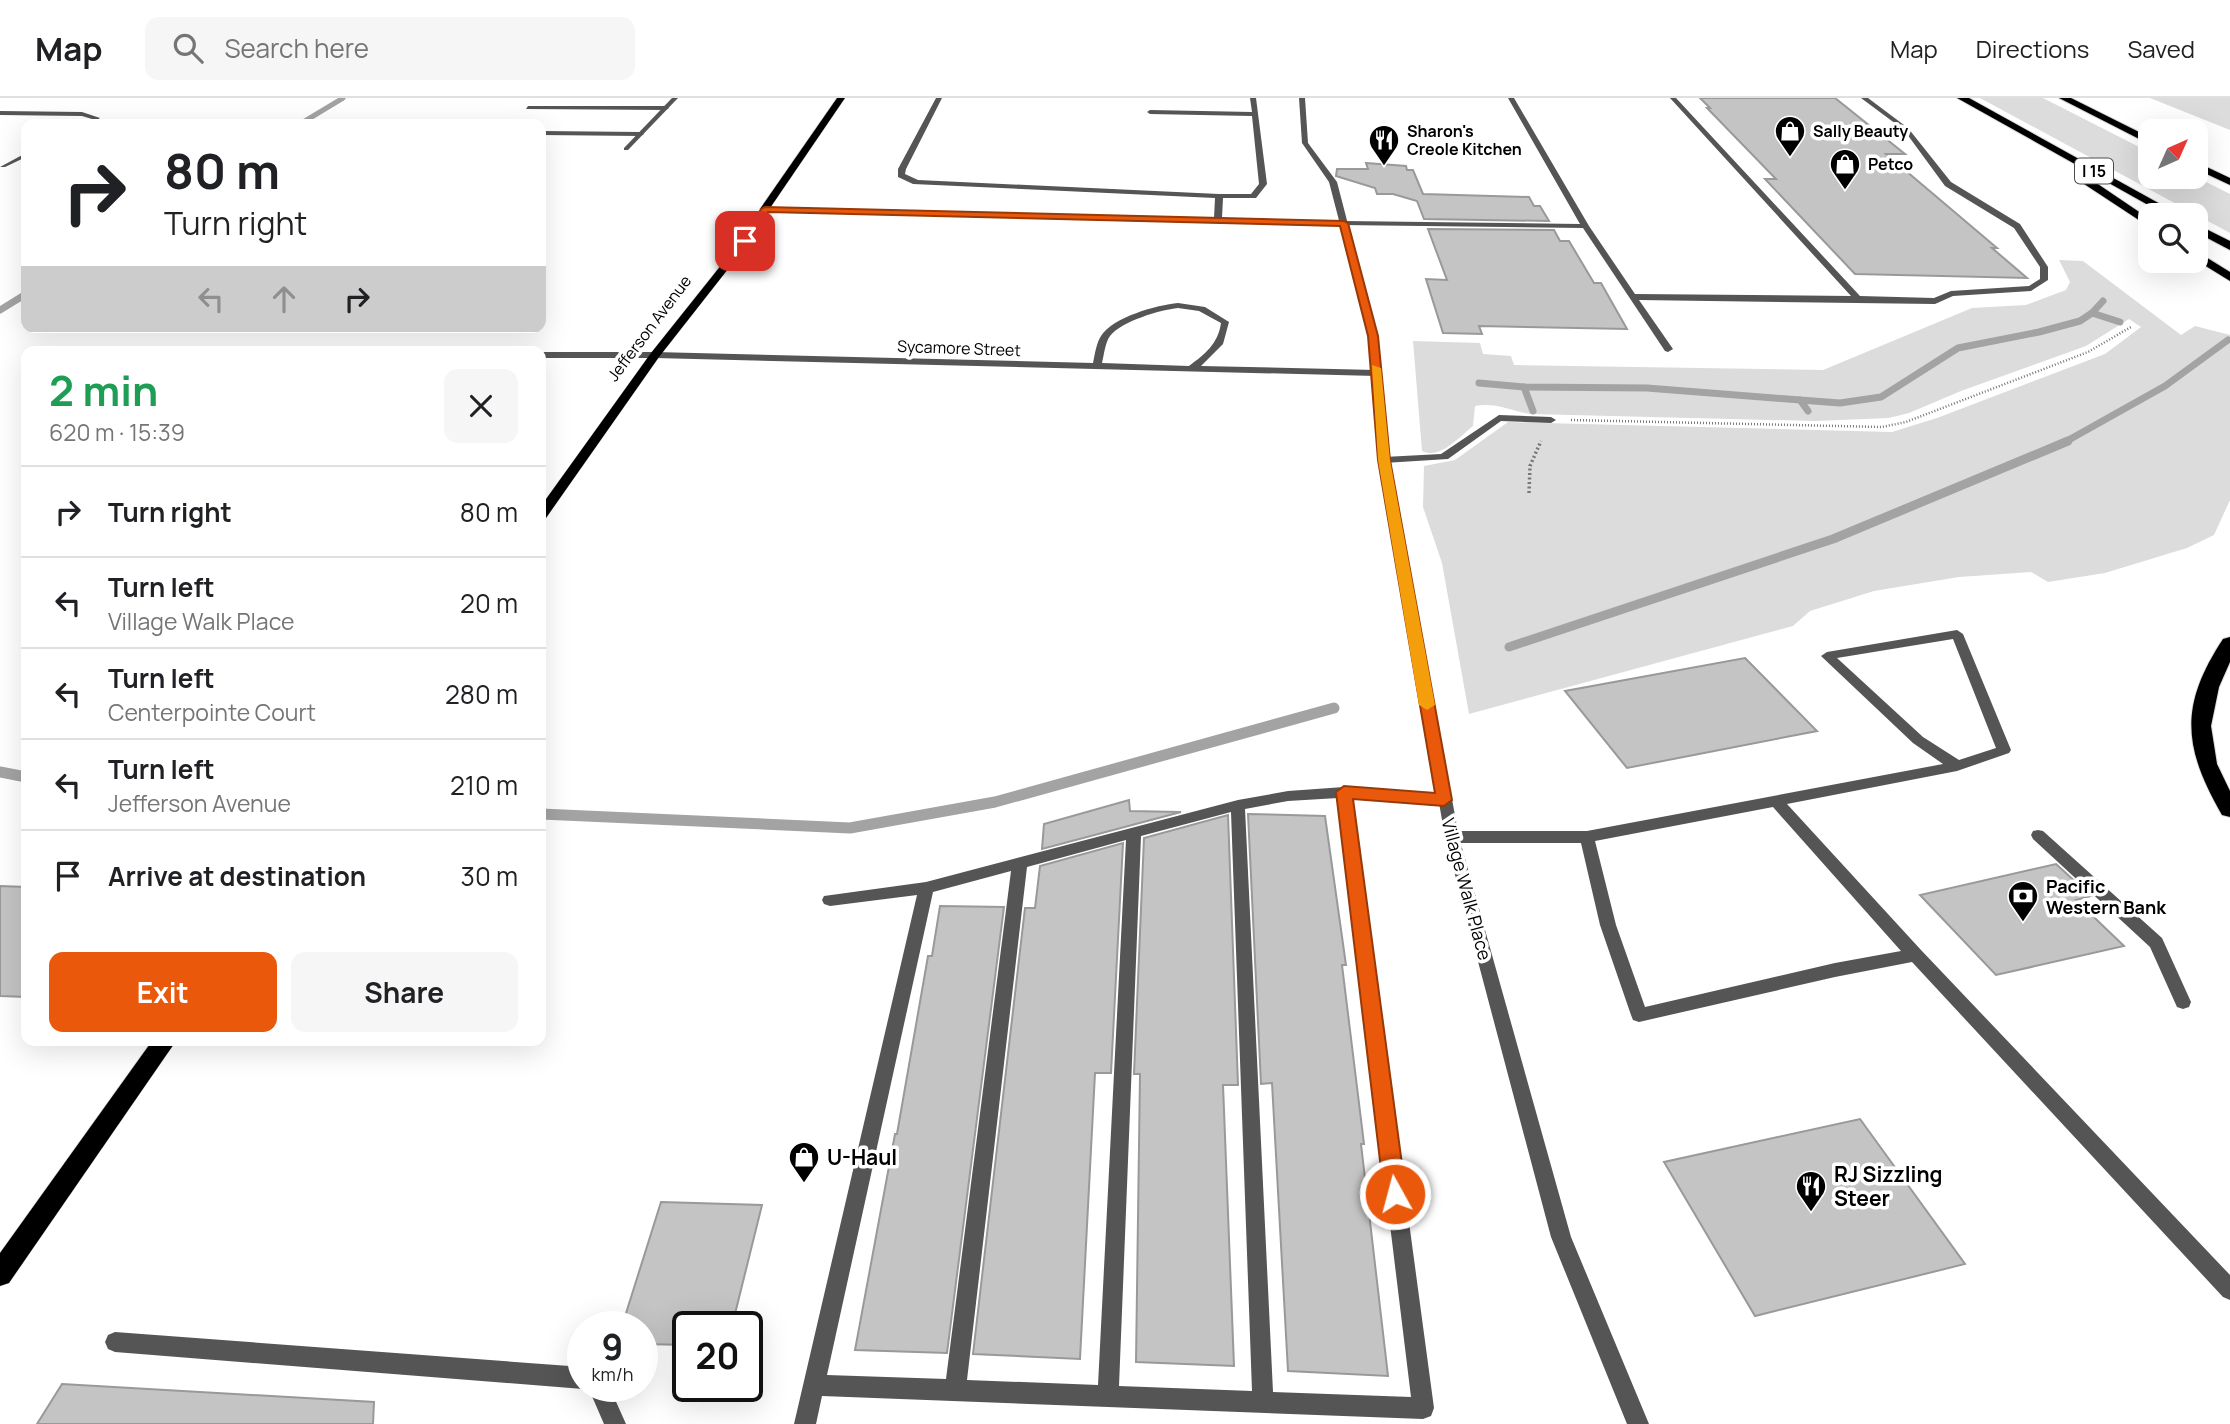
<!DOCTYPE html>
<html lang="en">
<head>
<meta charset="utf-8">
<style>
  :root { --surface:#fff; --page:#f6f6f6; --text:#202124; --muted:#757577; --line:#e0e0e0; --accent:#ea580c }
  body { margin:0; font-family:Manrope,sans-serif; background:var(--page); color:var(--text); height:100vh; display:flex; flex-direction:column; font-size:26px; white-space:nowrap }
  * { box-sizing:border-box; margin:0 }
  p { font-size:23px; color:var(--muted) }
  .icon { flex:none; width:38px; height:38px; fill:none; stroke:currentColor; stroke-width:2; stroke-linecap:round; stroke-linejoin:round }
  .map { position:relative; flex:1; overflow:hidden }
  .drawer { position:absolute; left:21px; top:248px; width:525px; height:700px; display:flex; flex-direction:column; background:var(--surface); border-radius:14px; box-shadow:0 7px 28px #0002 }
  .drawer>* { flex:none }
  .top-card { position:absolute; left:21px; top:21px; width:525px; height:214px; border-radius:14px; box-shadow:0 7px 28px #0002; background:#fff; color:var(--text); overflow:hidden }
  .needle { width:46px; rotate:45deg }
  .controls { position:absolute; left:2138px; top:21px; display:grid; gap:14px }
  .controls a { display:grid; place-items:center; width:70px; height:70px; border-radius:14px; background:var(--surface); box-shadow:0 7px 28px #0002; font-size:35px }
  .speed { position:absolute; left:567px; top:1213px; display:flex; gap:14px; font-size:35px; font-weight:700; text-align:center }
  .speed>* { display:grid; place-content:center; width:91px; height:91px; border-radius:50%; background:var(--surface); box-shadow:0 7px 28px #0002; line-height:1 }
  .speed small { font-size:18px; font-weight:400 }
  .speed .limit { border:4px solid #111; border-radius:10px; background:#fff; color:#111 }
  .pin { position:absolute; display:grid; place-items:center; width:60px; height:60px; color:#fff; margin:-30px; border-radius:14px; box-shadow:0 4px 10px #0006 }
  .me { position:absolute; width:77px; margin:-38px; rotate:353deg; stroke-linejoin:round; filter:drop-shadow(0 0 5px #0008) }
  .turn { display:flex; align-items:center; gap:24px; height:147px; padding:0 28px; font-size:32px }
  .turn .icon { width:91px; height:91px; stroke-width:2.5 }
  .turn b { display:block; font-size:49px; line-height:60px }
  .lanes { display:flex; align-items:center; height:66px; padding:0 28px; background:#0003; justify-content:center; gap:35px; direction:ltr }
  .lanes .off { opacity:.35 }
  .round { display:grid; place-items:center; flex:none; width:74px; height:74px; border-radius:14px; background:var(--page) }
  .head { display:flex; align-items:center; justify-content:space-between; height:119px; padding:0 28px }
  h1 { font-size:42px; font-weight:700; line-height:52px; color:#1e9e55 }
  .button { display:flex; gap:14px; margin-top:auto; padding:14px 28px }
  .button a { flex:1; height:80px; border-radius:14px; background:var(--accent); color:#fff; font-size:28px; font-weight:700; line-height:80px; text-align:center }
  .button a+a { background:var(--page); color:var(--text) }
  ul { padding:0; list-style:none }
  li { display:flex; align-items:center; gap:21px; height:91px; padding:0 28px; border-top:2px solid var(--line) }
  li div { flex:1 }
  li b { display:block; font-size:26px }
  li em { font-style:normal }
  header { display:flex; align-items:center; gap:42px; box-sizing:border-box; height:98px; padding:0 35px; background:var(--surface); border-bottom:2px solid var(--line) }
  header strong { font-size:33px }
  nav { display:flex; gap:38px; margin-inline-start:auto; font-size:24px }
  .search { width:490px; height:63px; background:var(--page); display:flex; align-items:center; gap:18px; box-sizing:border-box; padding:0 24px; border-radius:14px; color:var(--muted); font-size:26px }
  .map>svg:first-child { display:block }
</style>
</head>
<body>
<header>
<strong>Map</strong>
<div class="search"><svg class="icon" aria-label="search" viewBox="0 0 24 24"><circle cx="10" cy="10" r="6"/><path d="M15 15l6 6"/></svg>Search here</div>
<nav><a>Map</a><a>Directions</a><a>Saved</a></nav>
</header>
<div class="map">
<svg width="2230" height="1326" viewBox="0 0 2230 1326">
  <rect width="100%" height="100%" fill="#fff"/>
  <g fill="#dcdcdc">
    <polygon points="1980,0 2043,0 2151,55 2151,79 2196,79 2230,96 2230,135"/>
    <polygon points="2150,0 2230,0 2230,32"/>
    <path d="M 2059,162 L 2083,163 L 2181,237 L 2195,228 L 2230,237 L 2230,402 L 2214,437 L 2187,450 L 2105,475 L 2048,484 L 2031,474 L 1959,479 L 1874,493 L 1810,513 L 1793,528 L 1469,616 L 1442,465 L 1423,409 L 1424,368 L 1455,362 L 1508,324 L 1892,334 L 1937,320 L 2105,256 L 2141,229 L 2129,221 L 2086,248 L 1961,293 L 1909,315 L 1889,320 L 1815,323 L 1531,316 C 1510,313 1496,304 1475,308 L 1473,328 C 1459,339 1440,362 1422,353 L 1413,243 L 1480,245 L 1483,256 L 1511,258 L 1514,267 L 1823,272 L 1972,210 L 2026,207 L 2066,192 L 2070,184 Z"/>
  </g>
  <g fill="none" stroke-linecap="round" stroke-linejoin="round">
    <polyline stroke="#a3a3a3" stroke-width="5" points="300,26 343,0"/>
    <g stroke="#a3a3a3" stroke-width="7">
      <polyline points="2103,203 2092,215 2120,224"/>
      <polyline points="0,212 26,196"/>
      <polyline points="1479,285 1524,289 1647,290 1800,302 1808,313"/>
      <polyline points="1524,289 1533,313"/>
      <polyline points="1800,302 1840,305 1881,299 1958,250 2039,234 2080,223 2092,215"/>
      <polyline points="2065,344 2165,288 2228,242"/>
    </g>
    <polyline stroke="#a3a3a3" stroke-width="9" points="1509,549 1833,441 2068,343"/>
    <g stroke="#a3a3a3" stroke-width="11">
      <polyline points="0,674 26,679"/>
      <polyline points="541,716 850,730 995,704 1334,610"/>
    </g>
  </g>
  <g fill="#c4c4c4" stroke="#999" stroke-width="2">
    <polygon points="1700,0 1835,0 1905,56 1886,56 1997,150 1992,150 2027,180 1855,176 1765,81 1776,81 1707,10 1710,10"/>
    <polygon points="1366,65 1406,68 1407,72 1413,72 1423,96 1529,99 1534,108 1540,108 1549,123 1424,121 1417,103 1393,96 1377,96 1375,90 1336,78 1337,71 1368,71"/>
    <polygon points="1428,131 1554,132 1560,143 1569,143 1594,185 1601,185 1627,231 1479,228 1482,236 1443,235 1426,181 1447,182"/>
    <polygon points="1745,560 1817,633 1627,670 1565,593"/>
    <polygon points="1129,702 1130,713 1181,714 1042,751 1044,726"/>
    <polygon points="1248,716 1325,718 1346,867 1342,867 1364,1046 1361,1046 1388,1278 1288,1273 1272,985 1261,986"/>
    <polygon points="1228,717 1238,987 1223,987 1234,1268 1136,1264 1140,976 1134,976 1144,740"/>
    <polygon points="1123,745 1111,975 1095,975 1080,1261 973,1256 1025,810 1035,810 1040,768"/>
    <polygon points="2056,766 2091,798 2076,802 2124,848 1996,877 1920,797"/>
    <polygon points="0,788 26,789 26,899 0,898"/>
    <polygon points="940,808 1004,809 947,1255 855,1252 895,1036 897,1036 928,858 932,858"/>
    <polygon points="1860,1021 1965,1166 1755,1218 1664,1064"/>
    <polygon points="661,1104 762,1107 732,1228 688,1228 688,1247 642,1246 642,1228 622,1228"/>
    <polygon points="62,1286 374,1304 373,1326 37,1326"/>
  </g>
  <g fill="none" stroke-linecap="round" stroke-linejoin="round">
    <g stroke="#dbdbdb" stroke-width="1">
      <g id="primary">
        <polygon points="837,0 845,0 768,113 762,113 760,111"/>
        <polygon points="742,141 750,143 659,259 546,420 541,421 541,408 651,255"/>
        <polygon points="152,943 176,943 9,1185 0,1188 0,1155"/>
      </g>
    </g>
    <g stroke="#dbdbdb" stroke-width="2">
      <g id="motorway">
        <polygon points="1957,0 1969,0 2180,117 2166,117"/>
        <polygon points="2059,0 2071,0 2151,40 2151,47"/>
        <polygon points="2196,64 2230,80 2230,87 2196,71"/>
        <polygon points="2078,78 2086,78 2151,122 2151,130 2078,82"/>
        <polygon points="2196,126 2230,143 2230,152 2196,134"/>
        <polygon points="2196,153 2230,174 2230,183 2196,162"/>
        <path d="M 2230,539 L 2230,564 L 2219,589 L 2211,628 L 2217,666 L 2230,693 L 2230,719 L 2222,717 C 2183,649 2179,608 2223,541 Z"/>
      </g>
    </g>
    <polyline stroke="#777" stroke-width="2.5" stroke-dasharray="1 2" stroke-linecap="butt" points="1571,322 1882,329 1906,324 2088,254 2131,229"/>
    <polyline stroke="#777" stroke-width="3.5" stroke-dasharray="2 2.5" stroke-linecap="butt" points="1529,395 1530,368 1541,343"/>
    <g fill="#555" fill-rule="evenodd">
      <polygon points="1508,0 1514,0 1589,128 1635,196 1851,198 1670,0 1676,0 1860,198 1934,200 1951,193 2029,188 2040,181 2040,169 2014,130 1945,88 1904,32 1861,0 1868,0 1908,30 1951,84 2020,126 2048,169 2048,182 2031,193 1953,198 1935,206 1639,202 1673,251 1668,254 1665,253 1583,130 1341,127 1340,125 1344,123 1580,126"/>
      <polygon points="528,8 666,8 669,10 666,12 526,11"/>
      <polygon points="541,33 641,34 644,36 641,38 541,37"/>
      <path d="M 1178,205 L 1205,209 L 1229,224 L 1223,246 L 1201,268 L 1376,272 L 1381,275 L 1376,278 L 655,260 L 541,260 L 541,254 L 655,254 L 1093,265 C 1095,256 1096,246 1101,238 C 1113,219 1157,207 1178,205 ZM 1178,210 L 1199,213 L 1221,225 C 1218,246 1205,256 1189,268 L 1102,265 C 1104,257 1105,245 1110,238 C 1122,223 1160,212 1178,210 Z"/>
      <polygon points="138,249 298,251 302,254 141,254 138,253"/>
      <polygon points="1499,317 1551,319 1556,322 1551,325 1501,323 1448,361 1384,365 1379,362 1384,359 1441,356"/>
      <path d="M 1957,532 L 1963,536 L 2011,652 L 2009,655 L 1957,673 L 1787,706 L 1921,852 L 2230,1177 L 2230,1202 L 2223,1199 L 1912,864 L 1835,879 L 1639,924 L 1633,922 L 1631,917 L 1600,827 L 1581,745 L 1452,745 L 1447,743 L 1445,739 L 1447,735 L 1452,733 L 1587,733 L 1943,666 L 1913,645 L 1821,558 L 1827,554 ZM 1953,541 L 1996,650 L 1959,662 L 1923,639 L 1837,560 ZM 1773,709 L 1901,853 L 1835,865 L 1645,909 L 1616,827 L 1595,743 Z"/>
      <path d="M 1344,689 L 1444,697 L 1451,702 L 1444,707 L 1352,700 L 1434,1310 L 1431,1318 L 1423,1321 L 822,1298 L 816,1326 L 794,1326 L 917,797 L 830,808 L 824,806 L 822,802 L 824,798 L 926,784 L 1238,702 L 1288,693 ZM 1338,700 L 1411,1299 L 1273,1294 L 1245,711 L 1288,703 ZM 1231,714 L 1252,1293 L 1119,1288 L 1141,738 ZM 1126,742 L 1098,1287 L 967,1282 L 1027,769 ZM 1011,773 L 946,1281 L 827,1277 L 933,794 Z"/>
      <polygon points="2038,732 2043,733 2162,840 2191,904 2189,909 2183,911 2177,909 2150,849 2033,741 2031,737 2033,733"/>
      <polygon points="115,1234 583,1269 583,1288 609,1288 626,1326 604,1326 588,1289 583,1291 115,1254 108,1251 105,1244 108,1237"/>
    </g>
    <g fill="#555" fill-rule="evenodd">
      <polygon points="672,0 678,0 628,52 624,52 624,50"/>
      <polygon points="936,0 942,0 906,71 905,76 918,82 1219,96 1251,96 1259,86 1252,18 1150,16 1147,14 1150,12 1252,14 1250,0 1256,0 1267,86 1256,100 1223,100 1222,120 1344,123 1348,125 1344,127 765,113 761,111 765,109 1214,120 1215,100 913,86 898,79 898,71"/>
      <polygon points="0,13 82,14 100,20 92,26 85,26 92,21 82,18 0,17"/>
      <polygon points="26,55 26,59 5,69 0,69"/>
    </g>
    <polygon fill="#555" fill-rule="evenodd" points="1299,0 1305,0 1308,45 1337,84 1377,238 1389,362 1459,739 1571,1139 1649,1326 1627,1326 1551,1139 1445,739 1379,362 1369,238 1329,84 1302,45"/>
    <polygon fill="#222" fill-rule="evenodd" points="762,109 769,111 748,145 742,145 741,143"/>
    <use href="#primary" fill="#000" fill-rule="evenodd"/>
    <use href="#motorway" fill="#000" fill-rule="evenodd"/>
  </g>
  <polygon fill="#ea580c" stroke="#983908" stroke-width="2" points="765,109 1344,123 1348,125 1378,238 1390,362 1452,702 1444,708 1353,701 1406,1096 1403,1103 1395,1106 1388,1103 1384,1096 1336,694 1344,688 1435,695 1378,362 1368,238 1340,128 768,114 748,145 742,145 761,111"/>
  <polygon fill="#f59e0b" points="1372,267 1381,270 1390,362 1435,607 1427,612 1419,607 1378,362"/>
  <defs>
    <g id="shop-pin" transform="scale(1.575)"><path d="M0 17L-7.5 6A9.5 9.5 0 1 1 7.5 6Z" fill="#000" stroke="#fff"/><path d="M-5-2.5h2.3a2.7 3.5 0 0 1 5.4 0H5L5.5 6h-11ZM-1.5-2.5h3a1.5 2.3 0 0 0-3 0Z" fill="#fff"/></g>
    <g id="restaurant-pin" transform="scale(1.575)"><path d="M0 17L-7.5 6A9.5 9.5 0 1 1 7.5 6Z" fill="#000" stroke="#fff"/><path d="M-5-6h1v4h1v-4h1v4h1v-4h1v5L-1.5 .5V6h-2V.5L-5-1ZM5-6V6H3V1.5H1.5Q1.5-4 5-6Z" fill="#fff"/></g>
    <g id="bank-pin" transform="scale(1.575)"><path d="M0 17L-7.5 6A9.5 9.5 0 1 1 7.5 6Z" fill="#000" stroke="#fff"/><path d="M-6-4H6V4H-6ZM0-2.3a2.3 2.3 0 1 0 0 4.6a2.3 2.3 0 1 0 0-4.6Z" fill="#fff"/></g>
  </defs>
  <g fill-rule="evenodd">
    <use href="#shop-pin" x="1790" y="33"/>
    <use href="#restaurant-pin" x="1384" y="42"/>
    <use href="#shop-pin" x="1845" y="66"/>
    <use href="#bank-pin" x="2023" y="798"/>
    <use href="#shop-pin" x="804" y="1059"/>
    <use href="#restaurant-pin" x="1811" y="1088"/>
  </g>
  <g text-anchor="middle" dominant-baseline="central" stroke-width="7" stroke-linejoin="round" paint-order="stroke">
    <g font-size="16" font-weight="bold" fill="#000" stroke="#fff" text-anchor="start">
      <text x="1407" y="33">Sharon's<tspan x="1407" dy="18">Creole Kitchen</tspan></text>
      <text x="1813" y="33">Sally Beauty</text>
      <text x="1868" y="66">Petco</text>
    </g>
    <rect fill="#fff" stroke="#4c4c4c" stroke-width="2" x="2075" y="60.5" width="38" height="25" rx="5"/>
    <g font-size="16" font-weight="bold" fill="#000">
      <text x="2094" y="73">I 15</text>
    </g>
    <g font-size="16" fill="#000" stroke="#fff">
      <text transform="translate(649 230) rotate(-53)">Jefferson Avenue</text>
      <text transform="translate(959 250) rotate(2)">Sycamore Street</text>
    </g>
    <g font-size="18" font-weight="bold" fill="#000" stroke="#fff" text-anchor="start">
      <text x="2046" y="788">Pacific<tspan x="2046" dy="21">Western Bank</tspan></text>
    </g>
    <g font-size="18" fill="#000" stroke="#fff">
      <text transform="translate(1467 791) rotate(75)">Village Walk Place</text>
    </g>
    <g font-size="21" font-weight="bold" fill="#000" stroke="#fff" text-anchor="start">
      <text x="827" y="1059">U-Haul</text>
      <text x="1834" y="1076">RJ Sizzling<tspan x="1834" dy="24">Steer</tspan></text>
    </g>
  </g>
</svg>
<div class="controls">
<a><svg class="needle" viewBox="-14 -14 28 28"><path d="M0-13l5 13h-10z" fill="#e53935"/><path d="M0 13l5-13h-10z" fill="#757577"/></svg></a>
<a><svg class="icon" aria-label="search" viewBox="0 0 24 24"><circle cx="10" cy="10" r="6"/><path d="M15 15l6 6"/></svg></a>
</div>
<div class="speed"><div>9<small>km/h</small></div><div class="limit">20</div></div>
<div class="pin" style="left:745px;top:143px;background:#d93025"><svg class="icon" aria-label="arrive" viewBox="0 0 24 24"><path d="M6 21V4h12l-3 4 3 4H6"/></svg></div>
<svg class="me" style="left:1395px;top:1096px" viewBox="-20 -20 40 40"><circle r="17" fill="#ea580c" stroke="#fff" stroke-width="3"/><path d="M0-11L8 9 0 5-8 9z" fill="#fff"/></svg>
<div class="top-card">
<div class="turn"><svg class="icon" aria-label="right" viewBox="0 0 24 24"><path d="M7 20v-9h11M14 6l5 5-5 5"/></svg><div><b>80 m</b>Turn right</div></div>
<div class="lanes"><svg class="icon off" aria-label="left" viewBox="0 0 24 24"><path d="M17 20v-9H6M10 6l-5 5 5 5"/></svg><svg class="icon off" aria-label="ahead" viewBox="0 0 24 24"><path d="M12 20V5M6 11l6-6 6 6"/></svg><svg class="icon" aria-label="right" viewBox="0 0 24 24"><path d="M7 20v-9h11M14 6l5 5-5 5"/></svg></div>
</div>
<section class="drawer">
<div class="head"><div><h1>2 min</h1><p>620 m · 15:39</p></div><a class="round"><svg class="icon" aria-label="close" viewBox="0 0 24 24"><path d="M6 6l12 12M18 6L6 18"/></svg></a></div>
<ul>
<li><svg class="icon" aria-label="right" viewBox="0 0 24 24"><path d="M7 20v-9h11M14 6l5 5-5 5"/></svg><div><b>Turn right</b></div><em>80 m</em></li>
<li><svg class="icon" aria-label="left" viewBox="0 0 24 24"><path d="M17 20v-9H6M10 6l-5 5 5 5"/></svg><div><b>Turn left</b><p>Village Walk Place</p></div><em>20 m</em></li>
<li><svg class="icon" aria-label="left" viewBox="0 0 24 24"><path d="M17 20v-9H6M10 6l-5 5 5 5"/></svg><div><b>Turn left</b><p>Centerpointe Court</p></div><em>280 m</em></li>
<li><svg class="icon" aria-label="left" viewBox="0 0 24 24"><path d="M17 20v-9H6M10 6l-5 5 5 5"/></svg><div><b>Turn left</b><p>Jefferson Avenue</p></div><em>210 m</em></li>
<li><svg class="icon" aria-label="arrive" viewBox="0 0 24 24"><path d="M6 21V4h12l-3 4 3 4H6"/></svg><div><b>Arrive at destination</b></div><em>30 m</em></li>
</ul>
<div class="button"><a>Exit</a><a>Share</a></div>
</section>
</div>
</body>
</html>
